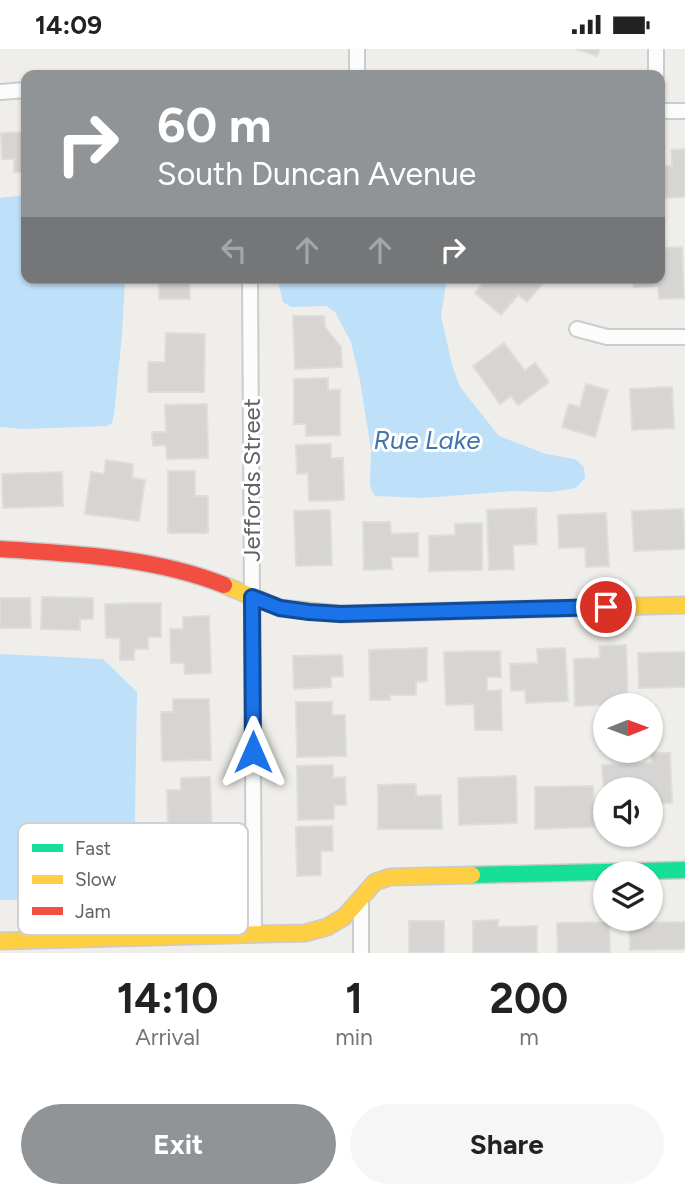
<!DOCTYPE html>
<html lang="en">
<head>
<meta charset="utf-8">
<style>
  :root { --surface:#fff; --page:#f6f6f6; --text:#222; --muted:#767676; --accent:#919496 }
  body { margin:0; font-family:Figtree,sans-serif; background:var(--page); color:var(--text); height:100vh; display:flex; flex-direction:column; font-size:26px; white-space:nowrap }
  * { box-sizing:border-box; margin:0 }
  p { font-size:23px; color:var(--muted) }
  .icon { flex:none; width:38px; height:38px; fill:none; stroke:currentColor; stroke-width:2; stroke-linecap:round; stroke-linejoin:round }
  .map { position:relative; height:904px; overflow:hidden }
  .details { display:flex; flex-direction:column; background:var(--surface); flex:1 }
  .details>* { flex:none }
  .guide { position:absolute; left:21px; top:21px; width:644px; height:214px; border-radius:14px; box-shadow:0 2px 5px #0004; background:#919496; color:#fff; overflow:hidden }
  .needle { width:46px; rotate:89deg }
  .controls { position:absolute; left:593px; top:644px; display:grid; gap:14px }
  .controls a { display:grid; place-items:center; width:70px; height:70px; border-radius:50%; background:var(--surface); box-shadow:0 2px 5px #0004; font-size:35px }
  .pin { position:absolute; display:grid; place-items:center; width:60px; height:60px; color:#fff; margin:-30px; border:4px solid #fff; border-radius:50%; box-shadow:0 2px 7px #0007 }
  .me { position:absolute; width:77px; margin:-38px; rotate:0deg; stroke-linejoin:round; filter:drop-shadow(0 0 5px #0008) }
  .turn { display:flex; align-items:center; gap:24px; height:147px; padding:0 21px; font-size:32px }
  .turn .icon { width:91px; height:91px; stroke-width:2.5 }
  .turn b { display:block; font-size:49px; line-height:60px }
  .lanes { display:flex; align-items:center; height:66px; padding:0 21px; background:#0003; justify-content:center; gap:35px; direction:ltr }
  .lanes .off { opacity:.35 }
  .eta { display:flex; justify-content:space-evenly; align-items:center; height:119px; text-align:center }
  .eta b { font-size:42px; font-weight:700; line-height:49px }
  .cta { display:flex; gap:14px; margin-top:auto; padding:14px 21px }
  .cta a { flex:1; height:80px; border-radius:42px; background:var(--accent); color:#fff; font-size:28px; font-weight:700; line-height:80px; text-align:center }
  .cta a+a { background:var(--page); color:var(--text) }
  .status { display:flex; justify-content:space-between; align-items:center; height:49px; padding:0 35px; background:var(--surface); direction:ltr }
  .status svg { height:19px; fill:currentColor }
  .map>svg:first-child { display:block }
</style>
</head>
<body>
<div class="status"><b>14:09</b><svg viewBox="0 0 49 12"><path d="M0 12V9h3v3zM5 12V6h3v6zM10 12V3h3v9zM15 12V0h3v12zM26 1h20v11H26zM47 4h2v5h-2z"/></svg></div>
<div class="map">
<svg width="685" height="904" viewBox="0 0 685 904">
  <rect width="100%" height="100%" fill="#efeeea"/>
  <g fill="#bfe0f9">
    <polygon points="26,146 26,229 125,229 122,287 114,365 112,374 107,377 24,380 0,378 0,149"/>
    <polygon points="277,229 447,229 441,267 452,316 460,338 499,387 546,405 575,410 584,418 585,429 576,439 550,443 512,442 423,449 375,447 372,442 370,435 371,401 360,331 351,293 335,263 326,257 291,258 283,253"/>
    <polygon points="0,605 103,610 137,643 134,824 129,836 117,846 101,852 0,851"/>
  </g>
  <g fill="#d6d5d3" stroke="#deddd9" stroke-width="2">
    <polygon points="576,0 600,0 597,7"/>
    <polygon points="26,83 26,123 14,123 14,110 2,110 1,84"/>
    <polygon points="685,100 685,148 660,149 660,117 672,117 671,101"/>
    <polygon points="682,198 684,249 659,250 658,237 634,238 633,229 660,229 660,199"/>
    <polygon points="159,229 189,229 190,250 159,250"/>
    <polygon points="488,229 541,229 545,232 527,253 518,246 501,266 475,244"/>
    <polygon points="293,267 324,267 325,278 341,298 342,318 295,320"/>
    <polygon points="166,284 205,285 204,343 148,343 148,313 165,313"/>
    <polygon points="504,294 525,322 535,314 549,333 518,356 511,347 500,355 473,317"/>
    <polygon points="328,329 328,341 340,341 340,386 306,387 306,375 294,375 294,330"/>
    <polygon points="586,335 608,341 595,388 562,378 569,355 580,358"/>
    <polygon points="672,338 674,379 632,381 630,340"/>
    <polygon points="207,355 208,409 167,410 166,396 153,397 152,383 166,383 165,356"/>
    <polygon points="331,395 331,409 343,409 344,451 309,452 308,424 297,425 296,396"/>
    <polygon points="106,411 133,415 132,429 145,431 139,472 85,465 91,423 104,425"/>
    <polygon points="168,422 195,422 195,447 208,447 208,484 168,484"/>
    <polygon points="62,423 63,457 3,459 2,425"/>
    <polygon points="536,459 537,495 513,496 514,520 489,521 487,461"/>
    <polygon points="683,460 685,500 634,502 632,462"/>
    <polygon points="330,461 332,516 296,517 294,462"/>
    <polygon points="606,464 609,517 586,518 585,498 559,499 558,466"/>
    <polygon points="363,473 390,473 391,485 418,484 418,508 391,508 392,520 364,521"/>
    <polygon points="482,474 482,521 429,522 429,487 455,486 455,475"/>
    <polygon points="42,548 93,549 93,570 80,570 80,581 41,580"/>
    <polygon points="0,549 30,549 31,579 0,579"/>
    <polygon points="161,554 161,588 148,588 148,600 134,600 134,611 120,611 120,589 106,589 105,555"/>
    <polygon points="209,567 211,624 185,625 184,614 171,614 170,580 183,580 183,568"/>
    <polygon points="626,596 628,655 575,657 574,610 600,609 599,597"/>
    <polygon points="427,599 427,632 416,633 416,646 390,646 390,651 370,651 369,601"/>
    <polygon points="565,599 568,652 526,654 525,641 511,642 510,615 538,614 537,600"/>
    <polygon points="500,602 501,628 487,628 487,642 501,641 502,681 475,681 474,655 446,656 444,603"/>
    <polygon points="685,603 685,638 639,639 638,604"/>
    <polygon points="342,606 343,627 331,628 331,638 294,640 293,607"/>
    <polygon points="173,650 209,650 211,711 162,712 161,663 173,663"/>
    <polygon points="296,653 332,653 332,666 345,666 346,707 297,708"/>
    <polygon points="651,704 670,704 672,754 651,755 651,740 606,740 605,757 602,716 652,714"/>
    <polygon points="333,716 333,729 345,728 346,756 334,756 334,770 298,771 297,717"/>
    <polygon points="516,727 517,774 459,776 458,729"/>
    <polygon points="210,728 212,788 183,789 183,777 168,777 167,741 181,741 181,729"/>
    <polygon points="416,735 416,747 441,746 442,780 378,780 378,736"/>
    <polygon points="593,737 594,778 535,780 535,738"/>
    <polygon points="332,777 333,802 321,802 321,826 297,827 296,778"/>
    <polygon points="498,871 498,878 537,877 537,904 473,904 473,872"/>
    <rect x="409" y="872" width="35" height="32"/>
    <polygon points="609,873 610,904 558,904 557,874"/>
    <polygon points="685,873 685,900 630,901 629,874"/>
  </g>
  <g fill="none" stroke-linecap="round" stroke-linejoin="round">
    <g stroke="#cbcccc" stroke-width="18">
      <g id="street">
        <polyline points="357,0 357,26"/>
        <polyline points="656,0 656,26"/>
        <polyline points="0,43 26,41"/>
        <polyline points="660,62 685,62"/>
        <polyline points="250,229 254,884"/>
        <polyline points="577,280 607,288 685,288"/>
        <polyline points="361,848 361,904"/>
      </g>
    </g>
    <g stroke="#cacacb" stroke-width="19">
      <polyline id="fast" points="472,826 685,821"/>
    </g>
    <g stroke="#cacacb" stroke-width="19">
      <g id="slow">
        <polyline points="224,536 280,559 341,565 685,556"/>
        <polyline points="0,892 305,884 327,878 344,868 375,833 390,828 472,826"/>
      </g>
    </g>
    <g stroke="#cacacb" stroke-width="19">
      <path id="jam" d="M 0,500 C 76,505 153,508 224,536"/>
    </g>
    <use href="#street" stroke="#fdfcfc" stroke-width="14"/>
    <use href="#fast" stroke="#16e098" stroke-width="16"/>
    <use href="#slow" stroke="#ffcf43" stroke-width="16"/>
    <use href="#jam" stroke="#f24e42" stroke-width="16"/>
  </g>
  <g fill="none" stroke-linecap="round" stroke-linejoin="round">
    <g stroke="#114b97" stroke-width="18">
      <polyline id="route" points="253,703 252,548 280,559 309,563 341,565 606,558"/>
    </g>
    <use href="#route" stroke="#1a73e8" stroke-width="12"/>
  </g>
  <g text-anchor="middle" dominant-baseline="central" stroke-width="6" stroke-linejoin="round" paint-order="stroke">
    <g font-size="24" fill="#5f6368" stroke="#fff">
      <text transform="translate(251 431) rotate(-90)">Jeffords Street</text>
    </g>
    <g font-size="26" font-style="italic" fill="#4174aa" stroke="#fff">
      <text x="427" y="391">Rue Lake</text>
    </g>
  </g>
  <rect x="18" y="774" width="230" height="112" rx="10" fill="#fff" stroke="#cfd0d2" stroke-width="2"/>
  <rect x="32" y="795" width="31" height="8" fill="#16e098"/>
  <rect x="32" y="826" width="31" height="9" fill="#ffcf43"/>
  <rect x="32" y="858" width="31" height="8" fill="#f24e42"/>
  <g font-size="19" fill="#5f6368">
    <text x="75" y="806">Fast</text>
    <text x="75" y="837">Slow</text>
    <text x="75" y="869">Jam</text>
  </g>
</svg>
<div class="controls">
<a><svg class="needle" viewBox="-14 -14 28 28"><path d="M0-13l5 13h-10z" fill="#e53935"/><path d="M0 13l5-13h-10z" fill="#767676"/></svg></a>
<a><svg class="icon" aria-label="sound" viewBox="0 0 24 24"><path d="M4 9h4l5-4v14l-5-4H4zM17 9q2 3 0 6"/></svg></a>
<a><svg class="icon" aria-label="layers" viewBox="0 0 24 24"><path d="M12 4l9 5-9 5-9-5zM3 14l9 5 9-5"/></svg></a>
</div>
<div class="pin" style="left:606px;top:558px;background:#d93025"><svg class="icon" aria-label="arrive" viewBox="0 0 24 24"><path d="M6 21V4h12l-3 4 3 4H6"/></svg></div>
<svg class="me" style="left:253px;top:703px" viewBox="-20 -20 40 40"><path d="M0-17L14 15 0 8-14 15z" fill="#1a73e8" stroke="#fff" stroke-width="4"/></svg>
<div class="guide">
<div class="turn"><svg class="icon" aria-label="right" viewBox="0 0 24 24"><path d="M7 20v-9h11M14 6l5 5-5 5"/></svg><div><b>60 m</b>South Duncan Avenue</div></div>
<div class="lanes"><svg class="icon off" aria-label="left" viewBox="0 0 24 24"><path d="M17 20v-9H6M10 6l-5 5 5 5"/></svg><svg class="icon off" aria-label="ahead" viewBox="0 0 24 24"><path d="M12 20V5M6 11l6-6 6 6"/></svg><svg class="icon off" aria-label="ahead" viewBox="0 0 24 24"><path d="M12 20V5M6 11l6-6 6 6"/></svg><svg class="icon" aria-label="right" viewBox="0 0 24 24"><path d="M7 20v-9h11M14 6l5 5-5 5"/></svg></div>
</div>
</div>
<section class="details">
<div class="eta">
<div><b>14:10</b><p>Arrival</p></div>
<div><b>1</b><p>min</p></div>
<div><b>200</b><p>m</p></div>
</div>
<div class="cta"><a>Exit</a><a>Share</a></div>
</section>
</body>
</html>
